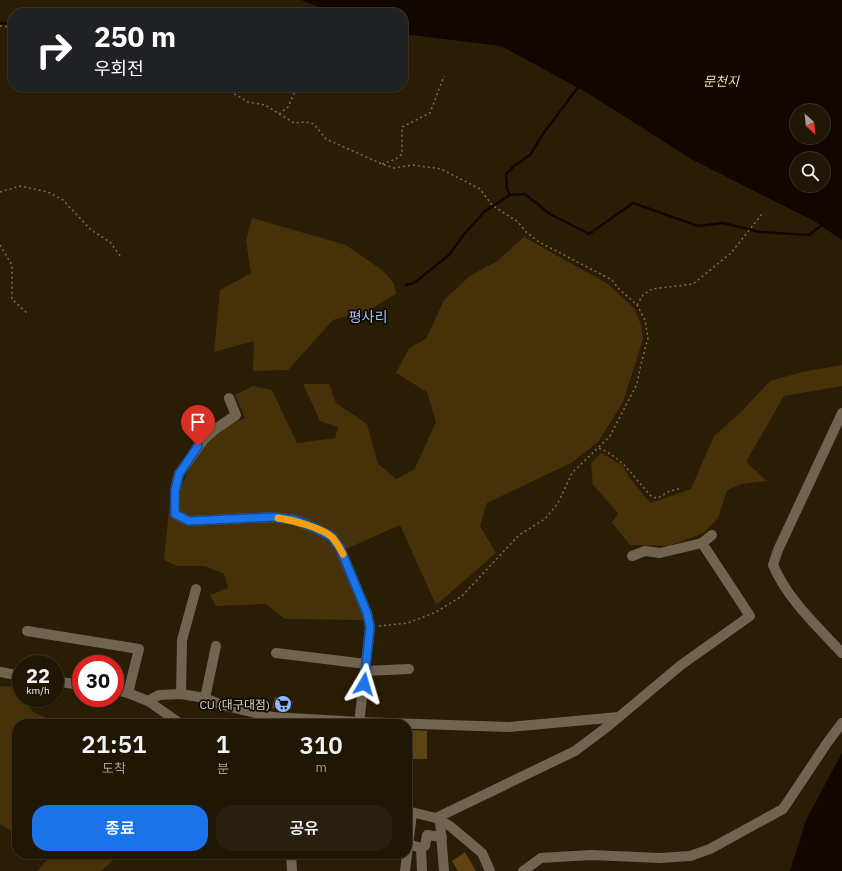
<!DOCTYPE html>
<html lang="ko">
<head>
<meta charset="utf-8">
<style>
  :root { --surface:#201604; --page:#281f0e; --text:#f1f3f6; --muted:#a29f9a; --line:#3d3526; --accent:#1a73e8 }
  body { margin:0; font-family:"IBM Plex Sans","Noto Sans KR",sans-serif; background:var(--page); color:var(--text); height:100vh; display:flex; flex-direction:column; font-size:15px; white-space:nowrap }
  * { box-sizing:border-box; margin:0 }
  p { font-size:13px; color:var(--muted) }
  .icon { flex:none; width:22px; height:22px; fill:none; stroke:currentColor; stroke-width:2; stroke-linecap:round; stroke-linejoin:round }
  .map { position:relative; flex:1; overflow:hidden }
  .panel { position:absolute; left:12px; top:719px; width:400px; height:140px; display:flex; flex-direction:column; background:var(--surface); border-radius:16px; box-shadow:0 1px 3px #0004,0 0 0 1px var(--line) }
  .panel>* { flex:none }
  .guide { position:absolute; left:8px; top:8px; width:400px; height:84px; border-radius:16px; box-shadow:0 1px 3px #0004,0 0 0 1px var(--line); background:#202124; color:#fff; overflow:hidden }
  .needle { width:26px; rotate:153deg }
  .buttons { position:absolute; left:790px; top:104px; display:grid; gap:8px }
  .buttons a { display:grid; place-items:center; width:40px; height:40px; border-radius:50%; background:var(--surface); box-shadow:0 1px 3px #0004,0 0 0 1px var(--line); font-size:20px }
  .speed { position:absolute; left:12px; top:655px; display:flex; gap:8px; font-size:20px; font-weight:700; text-align:center }
  .speed>* { display:grid; place-content:center; width:52px; height:52px; border-radius:50%; background:var(--surface); box-shadow:0 1px 3px #0004,0 0 0 1px var(--line); line-height:1 }
  .speed small { font-size:10px; font-weight:400 }
  .speed .limit { border:6px solid #d22; background:#fff; color:#111 }
  .pin { position:absolute; display:grid; place-items:center; width:34px; height:34px; color:#fff; margin:-41px -17px; border-radius:50% 50% 50% 0; rotate:-45deg; box-shadow:0 0 4px #0007 }
  .pin .icon { rotate:45deg }
  .me { position:absolute; width:44px; margin:-22px; rotate:7deg; stroke-linejoin:round; filter:drop-shadow(0 0 3px #0008) }
  .turn { display:flex; align-items:center; gap:14px; height:84px; padding:0 20px; font-size:18px }
  .turn .icon { width:52px; height:52px; stroke-width:2.5 }
  .turn b { display:block; font-size:28px; line-height:34px }
  .eta { display:flex; justify-content:space-evenly; align-items:center; height:68px; text-align:center }
  .eta b { font-size:24px; font-weight:600; line-height:28px }
  .button { display:flex; gap:8px; margin-top:auto; padding:8px 20px }
  .button a { flex:1; height:46px; border-radius:16px; background:var(--accent); color:#fff; font-size:16px; font-weight:600; line-height:46px; text-align:center }
  .button a+a { background:var(--page); color:var(--text) }
  .map>svg:first-child { display:block }
</style>
</head>
<body>
<div class="map">
<svg width="842" height="871" viewBox="0 0 842 871">
  <rect width="100%" height="100%" fill="#2a1d05"/>
  <g fill="#463109">
    <polygon points="252,218 346,245 382,270 394,283 396,294 369,310 333,320 288,370 253,371 254,341 214,352 220,290 251,273 246,241"/>
    <path d="M 524,237 L 608,284 L 635,309 L 641,325 L 643,339 L 623,402 L 598,442 L 571,463 L 487,503 L 480,526 L 496,553 L 436,605 L 400,525 L 337,553 L 365,620 L 285,619 L 266,604 L 216,606 L 210,595 L 228,588 L 224,574 L 205,566 L 177,566 L 164,560 L 172,477 L 183,483 C 191,462 205,439 224,427 C 231,424 238,421 245,418 L 235,395 L 253,386 L 272,390 L 297,443 L 335,438 L 338,427 L 320,421 L 303,384 L 329,384 L 336,403 L 367,424 L 378,464 L 396,479 L 414,470 L 436,422 L 427,392 L 396,373 L 409,348 L 426,339 L 444,300 L 471,275 L 496,262 Z"/>
    <polygon points="842,365 842,386 784,396 746,462 767,481 741,484 727,490 718,518 704,533 669,546 630,545 612,523 618,513 593,485 591,463 601,453 622,465 632,481 650,503 691,489 714,436 741,412 770,381 802,372"/>
    <polygon points="0,686 17,687 21,693 21,698 24,698 33,712 51,720 46,724 17,724 17,834 0,824"/>
    <polygon points="52,854 116,854 117,857 101,871 37,871"/>
  </g>
  <g fill="#120600" fill-rule="evenodd">
    <path d="M 301,0 L 842,0 L 842,240 L 814,221 L 693,160 L 586,92 L 501,46 L 403,34 L 403,13 L 334,13 ZM 797,111 L 823,111 L 823,137 L 797,137 ZM 797,159 L 823,159 L 823,185 L 797,185 Z"/>
    <polygon points="842,753 842,871 790,871 806,820"/>
  </g>
  <g fill="none" stroke-linecap="round" stroke-linejoin="round">
    <g stroke="#120600" stroke-width="2.5">
      <polyline points="0,23 13,23"/>
      <polyline points="232,87 237,89"/>
      <polyline points="510,195 507,189 506,174 514,166 530,155 543,134 579,86"/>
      <polyline points="406,285 414,283 449,255 465,233 485,211 510,195 525,194 550,214 589,234 633,203 698,226 723,223 760,232 809,235 824,223"/>
    </g>
  </g>
  <g fill="#5e4413">
    <polygon points="275,697 293,701 291,710 272,708"/>
    <polygon points="411,730 427,731 427,759 411,759"/>
    <polygon points="465,852 476,871 458,871 452,861"/>
  </g>
  <g fill="none" stroke-linecap="round" stroke-linejoin="round">
    <g stroke="#786d59" stroke-width="1.5" stroke-dasharray="2 3" stroke-linecap="butt">
      <polyline points="0,26 13,27"/>
      <polyline points="221,87 228,90 248,102 265,105 294,123 306,122 314,124 326,139 382,164 394,168 413,165 441,169 480,189 492,205 518,222 526,232 539,242 612,280 618,288 637,305 645,320 648,338 641,364 637,384 610,436 572,473 558,503 545,519 519,535 462,596 436,612 408,623 378,626"/>
      <polyline points="279,114 288,107 297,87"/>
      <polyline points="382,164 396,159 402,154 402,127 430,113 444,76"/>
      <polyline points="0,192 20,186 48,192 63,200 91,230 110,242 121,257"/>
      <polyline points="0,245 12,265 12,299 28,314"/>
      <polyline points="637,305 643,295 652,289 693,284 731,253 762,214"/>
      <path d="M 599,448 C 624,459 633,477 652,497 L 658,498 L 670,491 L 682,488"/>
    </g>
    <g stroke="#706451" stroke-width="10">
      <polyline points="229,398 236,415 217,428 204,439 179,474 175,491 175,514 189,521 274,517 295,520 315,528 332,537 340,548 367,613 370,627 359,724"/>
      <path d="M 842,413 L 778,550 L 773,565 C 788,600 817,626 842,653"/>
      <polyline points="632,556 645,551 660,553 702,543 712,535"/>
      <polyline points="27,631 139,649 128,693"/>
      <polyline points="276,653 366,664"/>
      <polyline points="365,671 409,669"/>
      <polyline points="0,672 21,676"/>
      <polyline points="55,681 81,685"/>
      <polyline points="115,690 128,693 148,701 181,724"/>
      <polyline points="181,694 182,640 196,589"/>
      <polyline points="205,698 216,646"/>
      <polyline points="148,701 159,695 181,694 205,698 222,705 273,717 359,722 509,727 619,717"/>
      <polyline points="407,811 436,818 450,826 482,853 490,871"/>
      <polyline points="436,818 575,751 607,727 681,665 750,616 702,543"/>
      <polyline points="440,821 444,871"/>
      <polyline points="408,844 421,848 425,846 427,835 442,837"/>
      <polyline points="421,848 422,871"/>
      <polyline points="291,854 292,871"/>
      <polyline points="405,871 412,813"/>
      <polyline points="523,871 541,858 591,855 660,858 690,856 710,849 783,809 827,743 842,723"/>
    </g>
  </g>
  <g fill="none" stroke-linecap="round" stroke-linejoin="round">
    <g stroke="#114b97" stroke-width="10">
      <polyline id="route" points="198,446 179,474 175,491 175,514 189,521 274,517 295,520 315,528 332,537 340,548 367,613 370,627 364,684"/>
    </g>
    <use href="#route" stroke="#1a73e8" stroke-width="7"/>
    <path stroke="#f59e0b" stroke-width="7" d="M 278,518 C 291,520 324,528 333,538 C 337,543 340,548 343,554"/>
  </g>
  <defs>
    <g id="supermarket-disc" transform="scale(0.9)"><circle r="9.5" fill="#8eb8fd" stroke="#0e0902"/><path d="M-6-5.5h2.5l.6 2H6L4.5 2H-2.5L-4.4-4H-6ZM-1.5 3.2a1.3 1.3 0 1 0 .1 0ZM3 3.2a1.3 1.3 0 1 0 .1 0Z" fill="#111"/></g>
  </defs>
  <g fill-rule="evenodd">
    <use href="#supermarket-disc" x="283" y="704"/>
  </g>
  <g text-anchor="middle" dominant-baseline="central" stroke-width="3.5" stroke-linejoin="round" paint-order="stroke">
    <g font-size="12" fill="#ddd4c6" stroke="#0e0902" text-anchor="end">
      <text x="270" y="704">CU (대구대점)</text>
    </g>
    <g font-size="13" font-style="italic" fill="#f9d69d" stroke="#0e0902">
      <text x="721" y="81">문천지</text>
    </g>
    <g font-size="14" fill="#a1c1f4" stroke="#0e0902">
      <text x="368" y="317">평사리</text>
    </g>
  </g>
</svg>
<div class="buttons">
<a><svg class="needle" viewBox="-14 -14 28 28"><path d="M0-13l5 13h-10z" fill="#e53935"/><path d="M0 13l5-13h-10z" fill="#a29f9a"/></svg></a>
<a><svg class="icon" aria-label="search" viewBox="0 0 24 24"><circle cx="10" cy="10" r="6"/><path d="M15 15l6 6"/></svg></a>
</div>
<div class="speed"><div>22<small>km/h</small></div><div class="limit">30</div></div>
<div class="pin" style="left:198px;top:446px;background:#d93025"><svg class="icon" aria-label="arrive" viewBox="0 0 24 24"><path d="M6 21V4h12l-3 4 3 4H6"/></svg></div>
<svg class="me" style="left:364px;top:684px" viewBox="-20 -20 40 40"><path d="M0-17L14 15 0 8-14 15z" fill="#1a73e8" stroke="#fff" stroke-width="4"/></svg>
<div class="guide">
<div class="turn"><svg class="icon" aria-label="right" viewBox="0 0 24 24"><path d="M7 20v-9h11M14 6l5 5-5 5"/></svg><div><b>250 m</b>우회전</div></div>
</div>
<section class="panel">
<div class="eta">
<div><b>21:51</b><p>도착</p></div>
<div><b>1</b><p>분</p></div>
<div><b>310</b><p>m</p></div>
</div>
<div class="button"><a>종료</a><a>공유</a></div>
</section>
</div>
</body>
</html>
